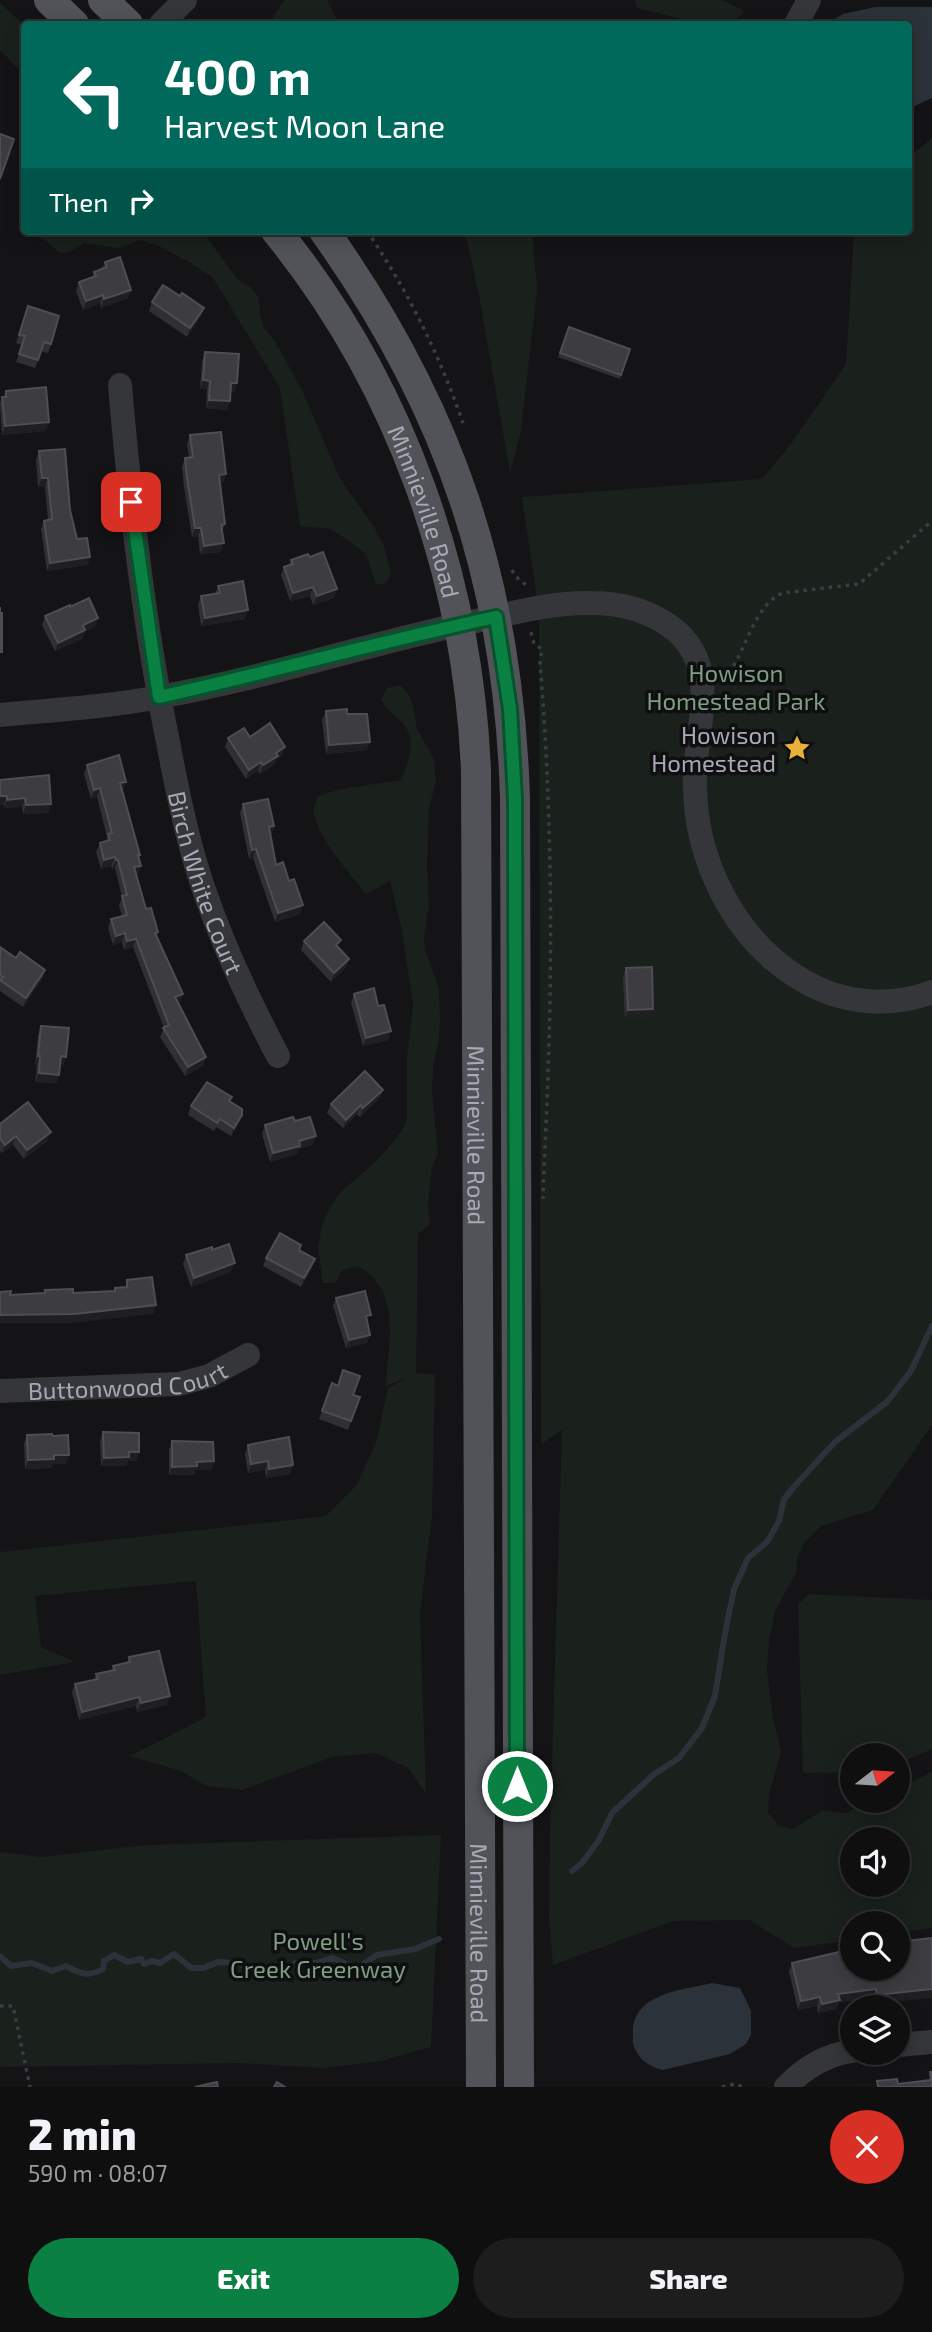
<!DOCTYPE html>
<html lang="en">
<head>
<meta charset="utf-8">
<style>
  :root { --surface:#0f0f10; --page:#1d1d1e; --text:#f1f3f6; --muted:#9b9c9f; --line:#2f2f30; --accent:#0b8043 }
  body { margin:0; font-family:"Exo 2",sans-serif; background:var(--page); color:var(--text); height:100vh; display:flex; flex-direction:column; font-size:26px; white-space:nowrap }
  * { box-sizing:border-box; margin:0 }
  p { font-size:23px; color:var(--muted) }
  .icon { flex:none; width:38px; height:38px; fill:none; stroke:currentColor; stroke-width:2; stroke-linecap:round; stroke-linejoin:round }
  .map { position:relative; height:2087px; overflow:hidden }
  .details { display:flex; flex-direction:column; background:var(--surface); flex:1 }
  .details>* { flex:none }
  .banner { position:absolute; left:21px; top:21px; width:891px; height:214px; border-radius:7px; box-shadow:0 4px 18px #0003,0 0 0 2px var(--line); background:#00695c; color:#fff; overflow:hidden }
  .needle { width:46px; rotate:73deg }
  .tools { position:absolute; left:840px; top:1743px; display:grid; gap:14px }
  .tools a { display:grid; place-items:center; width:70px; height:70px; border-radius:50%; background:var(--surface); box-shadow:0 4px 18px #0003,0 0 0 2px var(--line); font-size:35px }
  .pin { position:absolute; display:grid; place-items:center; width:60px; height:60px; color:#fff; margin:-30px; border-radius:14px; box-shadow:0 4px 10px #0006 }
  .me { position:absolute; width:77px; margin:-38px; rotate:0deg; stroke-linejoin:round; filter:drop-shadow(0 0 5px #0008) }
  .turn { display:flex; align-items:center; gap:24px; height:147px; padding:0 28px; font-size:32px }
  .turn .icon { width:91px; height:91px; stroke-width:2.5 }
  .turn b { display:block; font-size:49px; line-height:60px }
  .then { display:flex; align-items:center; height:66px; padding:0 28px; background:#0003; gap:14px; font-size:26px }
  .round { display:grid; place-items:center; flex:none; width:74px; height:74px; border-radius:37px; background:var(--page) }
  .summary { display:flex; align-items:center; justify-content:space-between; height:119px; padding:0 28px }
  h1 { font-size:42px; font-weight:800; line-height:52px }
  .action { display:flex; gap:14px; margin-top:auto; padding:14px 28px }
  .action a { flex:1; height:80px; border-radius:42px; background:var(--accent); color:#fff; font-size:28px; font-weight:800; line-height:80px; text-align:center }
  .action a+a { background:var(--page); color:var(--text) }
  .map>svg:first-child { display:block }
</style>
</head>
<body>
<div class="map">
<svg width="932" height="2087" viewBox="0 0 932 2087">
  <rect width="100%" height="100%" fill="#141416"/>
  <g fill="#1a201b" fill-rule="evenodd">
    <polygon points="284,0 327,0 339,24 269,24"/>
    <polygon points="635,0 722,0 745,11 731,24 703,24 637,8"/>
    <polygon points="0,3 24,25 24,75 0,50"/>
    <path d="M 932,138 L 932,1425 L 873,1510 L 821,1526 L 805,1542 L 796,1560 L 797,1571 L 775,1611 L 769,1641 L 767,1671 L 773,1717 L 781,1751 L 769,1795 L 768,1813 L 779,1826 L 793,1829 L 822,1811 L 846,1813 L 866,1801 L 898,1801 L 898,1789 L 932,1772 L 932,1928 L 898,1933 L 898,1923 L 852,1923 L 852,1940 L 794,1948 L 750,1920 L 673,1921 L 553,1965 L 549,1921 L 550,1829 L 562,1430 L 541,1444 L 539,614 L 522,497 L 762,479 L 791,444 L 846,364 L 854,231 L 908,231 L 908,158 ZM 852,1839 L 898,1839 L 898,1885 L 852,1885 Z"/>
    <polygon points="29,231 202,231 238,280 251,287 259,298 260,315 264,328 274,340 302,390 339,477 374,527 384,546 391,571 388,580 383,584 376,584 366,554 353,544 331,529 300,526 280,388 213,278 191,263 157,245 140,240 119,248 84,243 69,252 60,253 44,239"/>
    <polygon points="465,231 532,231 537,289 521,431 510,473 480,300"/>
    <path d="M 400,685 L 407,692 L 413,705 L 417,729 L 434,759 L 436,781 L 429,808 L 427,867 L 429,904 L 424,938 L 425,950 L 439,988 L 440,1017 L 439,1040 L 433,1066 L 432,1091 L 438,1154 L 432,1167 L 428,1205 L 430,1224 L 418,1234 L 416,1373 L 435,1375 L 432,1515 L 420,1613 L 426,1794 L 408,1768 L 376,1753 L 332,1757 L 242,1790 L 206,1786 L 181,1771 L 130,1756 L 206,1717 L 196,1581 L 35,1596 L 41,1647 L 75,1662 L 0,1675 L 0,1552 L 326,1516 L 357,1485 L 376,1442 L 388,1388 L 407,1378 L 386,1386 C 388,1343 402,1290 358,1266 L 342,1270 L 336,1283 L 323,1283 L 318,1248 L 322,1225 L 330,1208 L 340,1192 L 376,1162 L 401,1132 L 407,1120 L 407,1058 L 413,1005 L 402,930 L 390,881 L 366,894 C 350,873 316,837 314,812 C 313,806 316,802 318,796 C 345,786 373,785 401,780 C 408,764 417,740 404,725 C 396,715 386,711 381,699 L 387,688 Z"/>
    <polygon points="809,1594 932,1600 932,1749 898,1764 898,1755 852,1755 852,1772 803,1773 798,1604"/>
    <polygon points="441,1835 431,2047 381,2061 324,2068 237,2063 0,2067 0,1852 40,1857 146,1845"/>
  </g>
  <g fill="#2b3239">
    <polygon points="875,7 932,7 932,98 908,109 908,24 827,24 843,14"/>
    <path d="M 712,1983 L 740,1988 L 751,2011 L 751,2035 L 746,2044 L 730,2054 L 663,2070 C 650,2067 639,2060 634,2047 C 632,2042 633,2036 633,2030 C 635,1993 683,1990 712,1983 Z"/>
  </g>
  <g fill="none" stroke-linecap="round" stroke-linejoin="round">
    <g stroke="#2b3239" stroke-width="6">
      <polyline points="572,1871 582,1863 599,1840 612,1813 653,1775 679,1758 702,1728 715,1696 725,1633 734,1589 748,1558 767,1542 779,1521 784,1499 800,1480 836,1441 887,1402 911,1371 932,1326"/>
      <path d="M 0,1956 L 11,1966 L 32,1963 L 52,1971 L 66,1966 C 80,1974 89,1977 103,1969 L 104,1961 L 114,1955 L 128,1962 L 141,1959 L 144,1964 L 152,1961 L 160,1963 L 174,1954 L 191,1968 L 204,1968 L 218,1962 L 237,1963 L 257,1972 L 283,1974 L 295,1963 L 316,1963 L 332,1958 L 357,1968 L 377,1955 L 415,1949 L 439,1939"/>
    </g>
    <g stroke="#3b3d41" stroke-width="3.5" stroke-dasharray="3.5 5" stroke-linecap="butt">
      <path d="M 367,231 C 408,291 439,354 463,423"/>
      <polyline points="512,570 515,576 526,585 526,587"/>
      <path d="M 531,632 L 534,644 L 542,649 L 540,662 C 551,798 553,935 548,1072 C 547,1114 544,1157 543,1199"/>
      <path d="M 720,675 L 731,670 C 746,648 756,603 783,593 L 859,584 L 932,521"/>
      <polyline points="0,2006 13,2006 30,2087"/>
      <polyline points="722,2087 735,2084 743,2087"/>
    </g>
    <g stroke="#35363a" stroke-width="24">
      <polyline points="161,24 185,0"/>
      <polyline points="796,24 809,0"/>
      <path id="s1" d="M 120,385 C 130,505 144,624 168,742 C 177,791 187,840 203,887 C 223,946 249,1001 278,1056"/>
      <path d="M 0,715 C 53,710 107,707 159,697 C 266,678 370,643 476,621 C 513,613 553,602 591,603 C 616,603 640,608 662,621 C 725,658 696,721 695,777 C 693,857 733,939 802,980 C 842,1004 889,1008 932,992"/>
      <path id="s2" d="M 0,1391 L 179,1384 L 209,1376 L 248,1355"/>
      <polyline points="898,2045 932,2042"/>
      <path d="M 786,2087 C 804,2068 826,2055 852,2051"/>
    </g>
    <g stroke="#515359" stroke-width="30">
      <polyline points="49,0 74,24"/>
      <polyline points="103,0 128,24"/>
      <path id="s3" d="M 276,231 C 400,383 468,576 476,771 L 481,2087"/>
      <path d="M 324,231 C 450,407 509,584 515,799 L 519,2087"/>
    </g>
  </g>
  <g fill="#303033">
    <polygon points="105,262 131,290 128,298 101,308 100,303 83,310 76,291 79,282 92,278 94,272 102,269"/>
    <polygon points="180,296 204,308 201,316 187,337 149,311 152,302"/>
    <polygon points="28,306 51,344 48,353 41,351 35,368 16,362 22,345 16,343"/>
    <polygon points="569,327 630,349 620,379 558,357"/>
    <polygon points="205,352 237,383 234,392 230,392 227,410 206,408 207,389 200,389 202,361"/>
    <polygon points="6,391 49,422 46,431 2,435 0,403"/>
    <polygon points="190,435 226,474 223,483 220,483 225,524 222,532 221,552 200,554 198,536 192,537 184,487 182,467 185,458 189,458 187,444"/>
    <polygon points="39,451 70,510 77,539 90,557 87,565 47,571 41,529 44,521 48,520 45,486 38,487 36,460"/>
    <polygon points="310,557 337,589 334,598 313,605 310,596 290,601 281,575 284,567 289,565 291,560"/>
    <polygon points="218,586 245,619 201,626 198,605 201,596 215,594"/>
    <polygon points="70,607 95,627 85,631 82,639 55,651 42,625 45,616"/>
    <polygon points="326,711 367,750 326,754 322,720"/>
    <polygon points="250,737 285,747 282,755 277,759 275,764 260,774 258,771 246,779 225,747 228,738"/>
    <polygon points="87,765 123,790 140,855 139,858 141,866 138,874 136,875 146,909 158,932 157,936 183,994 180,1003 178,1003 206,1057 203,1066 185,1076 160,1037 164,1028 133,947 124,950 122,942 113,945 108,928 111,919 122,916 119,905 122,897 115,868 112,869 111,866 101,869 96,852 100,843 106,842 107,837 97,797 91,799 84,774"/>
    <polygon points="0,780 51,804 48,813 23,814 22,807 4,808 4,805 0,805"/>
    <polygon points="243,804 274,826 271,835 276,865 300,914 275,922 253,858 249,859 240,813"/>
    <polygon points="304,941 338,948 349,959 346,967 331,982 301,950"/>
    <polygon points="0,947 16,958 45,970 42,979 23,1007 0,991"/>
    <polygon points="626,968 650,1018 625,1019 623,977"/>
    <polygon points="354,994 378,1006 391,1031 388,1040 363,1046 351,1003"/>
    <polygon points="41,1026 66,1057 63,1065 60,1065 59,1075 56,1083 35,1082 37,1065 35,1065 38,1035"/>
    <polygon points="383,1090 379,1098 360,1117 357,1114 343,1128 327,1113 331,1104"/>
    <polygon points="232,1097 230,1102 242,1115 238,1124 231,1136 216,1127 214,1131 188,1115 191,1106"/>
    <polygon points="295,1121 316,1136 312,1145 299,1149 297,1154 270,1162 262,1134 265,1125"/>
    <polygon points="0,1124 47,1141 24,1159 13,1145 2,1153 0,1151"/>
    <polygon points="212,1250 231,1272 191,1287 183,1264 186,1255"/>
    <polygon points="299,1250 312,1268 301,1287 263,1266 266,1258"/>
    <polygon points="336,1298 368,1324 367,1343 346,1348 333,1306"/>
    <polygon points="332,1383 360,1397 348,1430 319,1419"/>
    <polygon points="103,1432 139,1452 136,1461 128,1461 126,1466 101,1466 100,1441"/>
    <polygon points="27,1435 66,1464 53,1464 51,1468 25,1469 24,1443"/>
    <polygon points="172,1441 214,1461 211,1470 195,1470 194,1475 169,1475 169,1450"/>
    <polygon points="248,1445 293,1465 290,1474 266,1478 265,1470 248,1473 245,1454"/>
    <polygon points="129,1657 167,1705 137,1712 136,1706 79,1720 72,1692 75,1684 94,1680 96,1674 111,1671 113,1666 127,1662"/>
    <polygon points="932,1938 874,2004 873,1998 839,2002 836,2009 818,2013 817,2006 798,2010 789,1971 792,1963 903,1944 904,1941"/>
  </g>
  <g fill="#1f1f21">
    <polygon points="131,290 128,298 101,308 104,299"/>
    <polygon points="103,295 100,303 83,310 86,301"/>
    <polygon points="204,308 201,316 187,337 190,328"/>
    <polygon points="203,380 210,381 207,389 200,389"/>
    <polygon points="231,383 237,383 234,392 228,392"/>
    <polygon points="209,400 230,401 227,410 206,408"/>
    <polygon points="49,422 46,431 2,435 5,426"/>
    <polygon points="226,474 223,483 216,483 219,475"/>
    <polygon points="42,478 48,478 45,486 38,487"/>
    <polygon points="195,528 201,528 198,536 192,537"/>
    <polygon points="224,543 221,552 200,554 204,546"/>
    <polygon points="90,557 87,565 47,571 50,563"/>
    <polygon points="313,587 310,596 290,601 293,593"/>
    <polygon points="337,589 334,598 313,605 317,596"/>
    <polygon points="248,610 245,619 201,626 205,618"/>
    <polygon points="98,618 95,627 85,631 82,639 55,651 58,643 83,625"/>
    <polygon points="370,742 367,750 326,754 329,745"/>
    <polygon points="285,747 282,755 277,759 275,764 260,774 263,765 276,753"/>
    <polygon points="261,762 258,771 246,779 249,770"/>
    <polygon points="126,782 123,790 117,792 120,783"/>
    <polygon points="100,788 97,797 91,799 94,790"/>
    <polygon points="0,796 7,796 4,805 0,805"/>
    <polygon points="25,798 22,807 4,808 7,800"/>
    <polygon points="51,804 48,813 23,814 26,805"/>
    <polygon points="274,826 271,835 269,827"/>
    <polygon points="256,849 253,858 249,859 252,850"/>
    <polygon points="115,857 111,866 101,869 104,860"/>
    <polygon points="116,860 118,860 115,868 112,869"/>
    <polygon points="141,866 138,874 131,876 134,867"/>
    <polygon points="303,905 300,914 275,922 278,913"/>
    <polygon points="125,933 122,942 113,945 116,936"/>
    <polygon points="136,939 133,947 124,950 127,941"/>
    <polygon points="349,959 346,967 331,982 334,973"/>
    <polygon points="45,970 42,979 23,1007 26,998"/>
    <polygon points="183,994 180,1003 172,1006 175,997"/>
    <polygon points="653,1009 650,1018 625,1019 628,1010"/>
    <polygon points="391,1031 388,1040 363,1046 366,1038"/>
    <polygon points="38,1056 40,1056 37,1065 35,1065"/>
    <polygon points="61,1056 66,1057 63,1065 57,1065"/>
    <polygon points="206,1057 203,1066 185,1076 188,1067"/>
    <polygon points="39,1073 59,1075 56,1083 35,1082"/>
    <polygon points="383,1090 379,1098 360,1117 363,1108"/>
    <polygon points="361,1105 357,1114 343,1128 346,1120"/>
    <polygon points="242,1115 238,1124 231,1136 234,1128"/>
    <polygon points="51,1132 47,1141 24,1159 27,1150"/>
    <polygon points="16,1136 13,1145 2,1153 5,1145"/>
    <polygon points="316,1136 312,1145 299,1149 297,1154 270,1162 273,1153 299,1141"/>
    <polygon points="315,1259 312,1268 301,1287 304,1278"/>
    <polygon points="235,1263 231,1272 191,1287 194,1278"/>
    <polygon points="156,1305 153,1314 71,1323 0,1323 0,1315"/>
    <polygon points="370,1335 367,1343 346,1348 349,1340"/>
    <polygon points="129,1452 139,1452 136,1461 128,1461 126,1466 101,1466 104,1458"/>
    <polygon points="54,1455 69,1455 66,1464 53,1464 51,1468 25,1469 28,1460"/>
    <polygon points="214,1461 211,1470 195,1470 194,1475 169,1475 172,1467 197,1462"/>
    <polygon points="268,1461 265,1470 248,1473 251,1464"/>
    <polygon points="293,1465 290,1474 266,1478 269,1469"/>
    <polygon points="170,1696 167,1705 137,1712 141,1703"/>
    <polygon points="139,1697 136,1706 79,1720 82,1712"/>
    <polygon points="876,1989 873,1998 839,2002 836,2009 818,2013 822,2004 838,1994"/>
    <polygon points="932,1989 932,1998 874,2004 877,1995"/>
    <polygon points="820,1997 817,2006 798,2010 801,2001"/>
  </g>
  <g fill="#3d3d41" stroke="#4d4e53" stroke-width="2">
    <polygon points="0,134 14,139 0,179"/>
    <polygon points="120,257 131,290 104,299 103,295 86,301 79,282 96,276 94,272 107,267 105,262"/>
    <polygon points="163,285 180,296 182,293 204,308 190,328 152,302"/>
    <polygon points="28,306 59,316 51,344 44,342 38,360 19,354 25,336 19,335"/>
    <polygon points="569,327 630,349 621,375 560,353"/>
    <polygon points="205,352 239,354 237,383 231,383 230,401 209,400 210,381 203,380"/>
    <polygon points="46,387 49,422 5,426 2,397 6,397 6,391"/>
    <polygon points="221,432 226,474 219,475 225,524 221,525 224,543 204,546 201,528 195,528 187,478 185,458 193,457 190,435"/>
    <polygon points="65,449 70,510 77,539 87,538 90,557 50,563 44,521 52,519 48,478 42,478 39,451"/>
    <polygon points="323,552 337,589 317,596 313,587 293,593 284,567 293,564 291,560 308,554 310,557"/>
    <polygon points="243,581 248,610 205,618 201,596 220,593 218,586"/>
    <polygon points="89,598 98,618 83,625 85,630 58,643 45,616 70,605 70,607"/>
    <polygon points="0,607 0,613 2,613 2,652 0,652"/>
    <polygon points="347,709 347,714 367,714 370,742 329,745 326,711"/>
    <polygon points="270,723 285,747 276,753 278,756 263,765 261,762 249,770 228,738 244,728 250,737"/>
    <polygon points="119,755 126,782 120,783 140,855 138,855 141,866 134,867 146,909 151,908 158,932 155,933 183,994 175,997 206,1057 188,1067 163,1028 169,1025 136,939 127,941 125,933 116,936 111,919 127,915 122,896 127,895 118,860 116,860 115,857 104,860 100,843 110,840 108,834 112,833 100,788 94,790 87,765"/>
    <polygon points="49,775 51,804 26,805 25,798 7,800 7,796 0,796 0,780"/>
    <polygon points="268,799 274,826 269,827 276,865 283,862 289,881 294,879 303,905 278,913 256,849 252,850 243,804"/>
    <polygon points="324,922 341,940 336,945 349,959 334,973 304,941"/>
    <polygon points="0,947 16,958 20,952 45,970 26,998 0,980 3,977 0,975"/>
    <polygon points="652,967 653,1009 628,1010 626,968"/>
    <polygon points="374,988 378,1006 384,1005 391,1031 366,1038 354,994"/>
    <polygon points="41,1026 69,1028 66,1057 61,1056 59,1075 39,1073 40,1056 38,1056"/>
    <polygon points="365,1071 383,1090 363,1108 361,1105 346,1120 331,1104"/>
    <polygon points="207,1082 232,1097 229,1101 242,1109 242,1115 234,1128 220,1119 217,1123 191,1106"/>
    <polygon points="28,1102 51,1132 27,1150 16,1136 5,1145 0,1138 0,1124"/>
    <polygon points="293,1117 295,1121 310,1117 316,1136 299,1141 300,1146 273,1153 265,1125"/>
    <polygon points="280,1233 301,1245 299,1250 315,1259 304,1278 266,1258"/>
    <polygon points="229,1244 235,1263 194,1278 186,1255 212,1247 212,1250"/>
    <polygon points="152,1277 156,1305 74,1314 0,1315 0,1292 11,1291 10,1295 45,1293 45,1290 73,1289 73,1293 115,1291 115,1288 127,1287 127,1280"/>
    <polygon points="365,1291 371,1315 366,1316 370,1335 349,1340 336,1298"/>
    <polygon points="343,1370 360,1376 353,1395 360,1397 351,1421 322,1411 332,1383 338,1386"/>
    <polygon points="103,1432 139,1433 139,1452 129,1452 129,1457 104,1458"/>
    <polygon points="52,1434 53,1436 68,1435 69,1455 54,1455 54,1459 28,1460 27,1435"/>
    <polygon points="289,1437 293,1465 269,1469 268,1461 251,1464 248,1445"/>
    <polygon points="172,1441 213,1442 214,1461 197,1462 197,1466 172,1467"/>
    <polygon points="159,1651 170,1696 141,1703 139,1697 82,1712 75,1684 98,1679 96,1674 115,1670 113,1666 130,1662 129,1657"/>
    <polygon points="932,1938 932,1989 877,1995 876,1989 838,1994 840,2000 822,2004 820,1997 801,2001 792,1963 839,1952 852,1950 852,1969 898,1969 898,1945 905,1944 904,1941"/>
    <polygon points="930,2072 932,2072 932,2087 878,2087 877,2081 897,2079 898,2084 931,2080"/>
    <polygon points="217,2082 218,2087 195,2087"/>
    <polygon points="277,2082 285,2087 274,2087"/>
  </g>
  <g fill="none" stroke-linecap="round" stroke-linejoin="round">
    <g stroke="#07532c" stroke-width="18">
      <path id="route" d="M 131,502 L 159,697 C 271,672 383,641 496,617 L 510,709 L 515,799 L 517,1786"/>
    </g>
    <use href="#route" stroke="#0b8043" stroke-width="12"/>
  </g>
  <defs>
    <g id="sight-bare" transform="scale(2.1)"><path d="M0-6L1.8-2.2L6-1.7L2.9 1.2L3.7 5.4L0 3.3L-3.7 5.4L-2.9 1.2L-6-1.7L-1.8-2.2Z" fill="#e8b239" stroke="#0f0f11" stroke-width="2.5" paint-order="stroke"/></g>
  </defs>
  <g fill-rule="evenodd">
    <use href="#sight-bare" x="797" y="748"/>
  </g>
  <g text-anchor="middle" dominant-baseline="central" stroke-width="7" stroke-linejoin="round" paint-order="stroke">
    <g font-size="24" fill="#a6aab5" stroke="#0f0f11">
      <text stroke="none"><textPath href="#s3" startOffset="320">Minnieville Road</textPath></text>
      <text stroke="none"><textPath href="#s1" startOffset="506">Birch White Court</textPath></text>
      <text stroke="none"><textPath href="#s3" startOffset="950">Minnieville Road</textPath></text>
      <text stroke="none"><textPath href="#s2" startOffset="128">Buttonwood Court</textPath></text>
      <text stroke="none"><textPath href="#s3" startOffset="1748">Minnieville Road</textPath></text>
    </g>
    <g font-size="24" fill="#7e9f81" stroke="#0f0f11">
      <text x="736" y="672">Howison<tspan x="736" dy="28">Homestead Park</tspan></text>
      <text x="318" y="1940">Powell's<tspan x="318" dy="28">Creek Greenway</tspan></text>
    </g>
    <g font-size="24" fill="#a6aab5" stroke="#0f0f11" text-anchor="end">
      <text x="776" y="734">Howison<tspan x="776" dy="28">Homestead</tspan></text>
    </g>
  </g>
</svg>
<div class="tools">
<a><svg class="needle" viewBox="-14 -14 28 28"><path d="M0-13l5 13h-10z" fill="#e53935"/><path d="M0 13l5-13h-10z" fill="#9b9c9f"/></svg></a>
<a><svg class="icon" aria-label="sound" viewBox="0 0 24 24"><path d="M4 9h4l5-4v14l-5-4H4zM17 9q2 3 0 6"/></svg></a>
<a><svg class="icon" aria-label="search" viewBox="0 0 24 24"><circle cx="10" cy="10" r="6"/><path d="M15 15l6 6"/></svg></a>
<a><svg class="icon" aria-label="layers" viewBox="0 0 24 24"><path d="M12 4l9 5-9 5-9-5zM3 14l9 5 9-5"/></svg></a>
</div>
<div class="pin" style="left:131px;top:502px;background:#d93025"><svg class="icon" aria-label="arrive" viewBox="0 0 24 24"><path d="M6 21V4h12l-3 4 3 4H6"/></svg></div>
<svg class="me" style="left:517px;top:1786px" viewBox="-20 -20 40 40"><circle r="17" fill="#0b8043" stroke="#fff" stroke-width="3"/><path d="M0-11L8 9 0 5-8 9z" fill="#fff"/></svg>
<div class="banner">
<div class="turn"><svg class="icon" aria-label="left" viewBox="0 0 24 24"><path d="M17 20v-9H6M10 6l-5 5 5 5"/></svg><div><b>400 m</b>Harvest Moon Lane</div></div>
<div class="then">Then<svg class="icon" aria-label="right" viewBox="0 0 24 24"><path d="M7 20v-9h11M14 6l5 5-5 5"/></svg></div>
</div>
</div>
<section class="details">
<div class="summary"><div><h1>2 min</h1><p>590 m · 08:07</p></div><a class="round" style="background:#d93025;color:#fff"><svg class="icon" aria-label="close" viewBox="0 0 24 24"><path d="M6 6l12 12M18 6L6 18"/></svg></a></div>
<div class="action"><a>Exit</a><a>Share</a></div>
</section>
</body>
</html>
